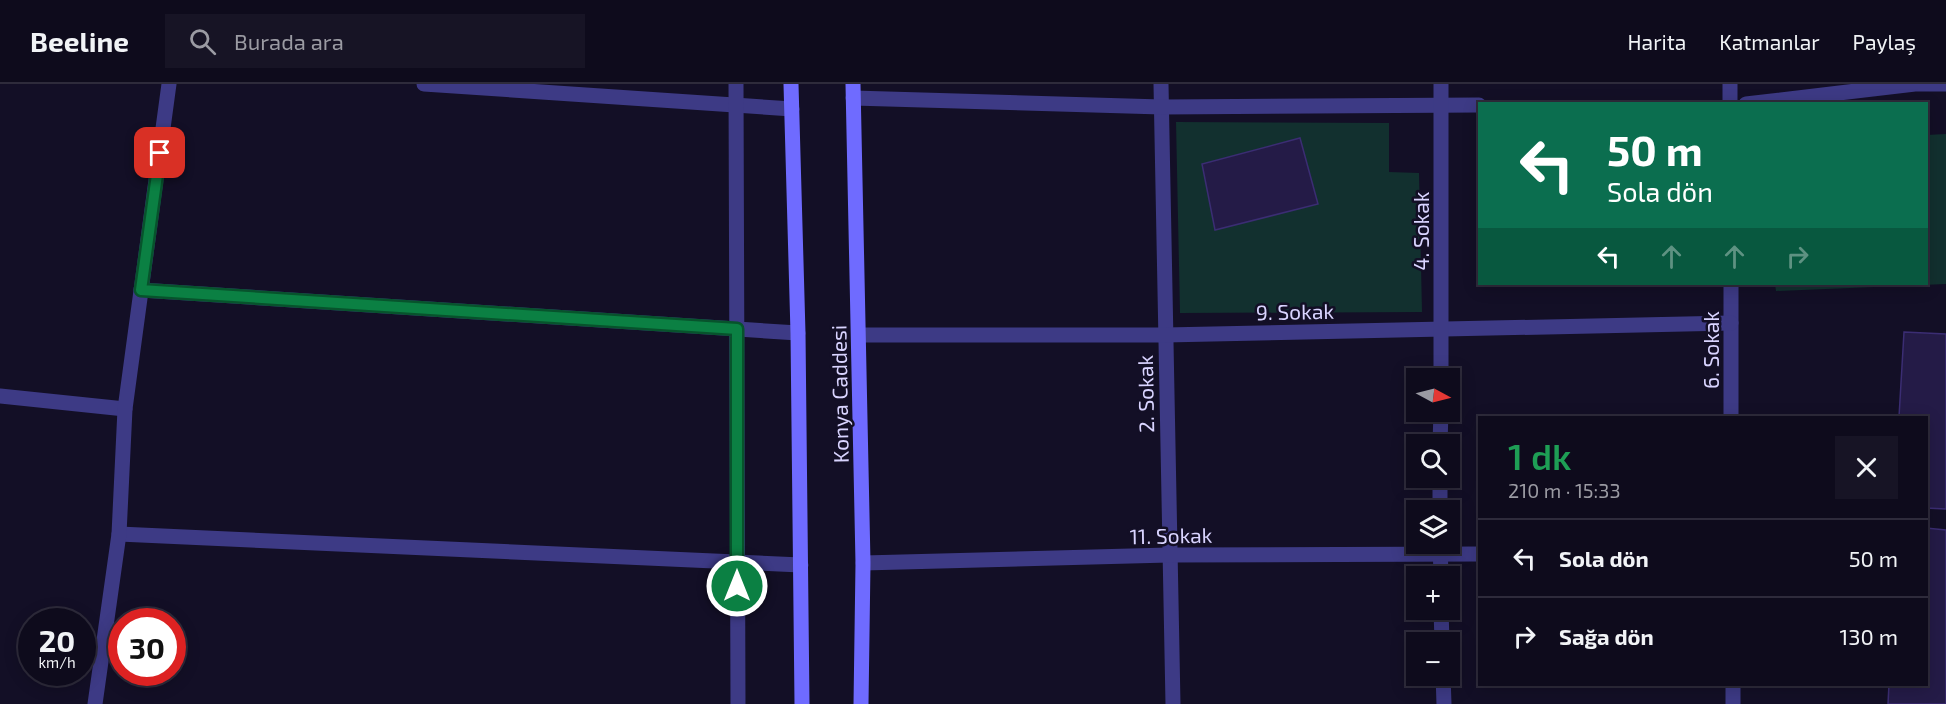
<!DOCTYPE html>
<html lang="tr">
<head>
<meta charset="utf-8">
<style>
  :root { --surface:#0e0b1c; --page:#171425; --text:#f1f3f6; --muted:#9b9ba3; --line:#2e2b3b }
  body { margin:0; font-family:"Exo 2",sans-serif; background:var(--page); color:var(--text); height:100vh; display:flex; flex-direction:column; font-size:22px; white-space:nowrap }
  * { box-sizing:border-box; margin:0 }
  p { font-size:20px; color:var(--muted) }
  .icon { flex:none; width:33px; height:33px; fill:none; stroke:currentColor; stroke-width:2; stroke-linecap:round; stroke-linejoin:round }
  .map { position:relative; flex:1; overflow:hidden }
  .details { position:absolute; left:1478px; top:332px; width:450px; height:270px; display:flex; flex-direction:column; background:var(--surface); border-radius:0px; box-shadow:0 3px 15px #0003,0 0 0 2px var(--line) }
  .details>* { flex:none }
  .hud { position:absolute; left:1478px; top:18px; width:450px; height:183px; border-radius:0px; box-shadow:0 3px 15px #0003,0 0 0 2px var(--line); background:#0b6e4f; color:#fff; overflow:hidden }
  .needle { width:39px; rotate:97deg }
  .controls { position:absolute; left:1406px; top:284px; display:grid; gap:12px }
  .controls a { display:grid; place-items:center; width:54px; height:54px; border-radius:0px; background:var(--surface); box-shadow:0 3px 15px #0003,0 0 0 2px var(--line); font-size:30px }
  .speed { position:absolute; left:18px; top:524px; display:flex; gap:12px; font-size:30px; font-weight:700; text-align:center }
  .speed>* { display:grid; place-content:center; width:78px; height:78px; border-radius:50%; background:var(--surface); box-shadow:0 3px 15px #0003,0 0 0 2px var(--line); line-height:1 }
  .speed small { font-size:15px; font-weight:400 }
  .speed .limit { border:9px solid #d22; background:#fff; color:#111 }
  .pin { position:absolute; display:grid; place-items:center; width:51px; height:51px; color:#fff; margin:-26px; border-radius:12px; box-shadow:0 3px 9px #0006 }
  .me { position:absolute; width:66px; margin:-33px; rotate:0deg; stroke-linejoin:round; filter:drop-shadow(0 0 4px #0008) }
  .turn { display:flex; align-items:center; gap:21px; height:126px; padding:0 30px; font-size:27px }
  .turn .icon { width:78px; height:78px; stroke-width:2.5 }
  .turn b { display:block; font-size:42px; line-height:51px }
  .lanes { display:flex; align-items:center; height:57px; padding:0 30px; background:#0003; justify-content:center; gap:30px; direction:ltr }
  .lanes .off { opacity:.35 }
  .round { display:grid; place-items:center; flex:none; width:63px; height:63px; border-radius:0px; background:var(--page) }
  .overview { display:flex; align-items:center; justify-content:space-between; height:102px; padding:0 30px }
  h1 { font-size:36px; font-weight:600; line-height:45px; color:#1e9e55 }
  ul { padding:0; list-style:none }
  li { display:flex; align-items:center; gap:18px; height:78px; padding:0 30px; border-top:2px solid var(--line) }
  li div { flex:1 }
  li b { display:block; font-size:22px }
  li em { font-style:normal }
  header { display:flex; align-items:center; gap:36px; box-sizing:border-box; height:84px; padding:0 30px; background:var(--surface); border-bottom:2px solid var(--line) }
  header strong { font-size:28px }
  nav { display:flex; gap:33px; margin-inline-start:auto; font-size:21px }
  .search { width:420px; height:54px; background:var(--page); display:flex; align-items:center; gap:15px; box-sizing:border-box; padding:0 21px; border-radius:0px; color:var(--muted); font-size:22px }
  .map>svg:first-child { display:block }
</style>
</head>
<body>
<header>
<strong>Beeline</strong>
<div class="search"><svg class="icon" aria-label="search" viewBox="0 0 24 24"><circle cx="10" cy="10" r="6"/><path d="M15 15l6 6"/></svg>Burada ara</div>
<nav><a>Harita</a><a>Katmanlar</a><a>Paylaş</a></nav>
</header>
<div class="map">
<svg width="1946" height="620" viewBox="0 0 1946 620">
  <rect width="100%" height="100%" fill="#130f26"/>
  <g fill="#12302f">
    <polygon points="1176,38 1389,39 1389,88 1419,89 1422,228 1180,229"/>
    <polygon points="1946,50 1946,200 1776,207 1775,200 1926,200 1926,51"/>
  </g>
  <g fill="#241b47" stroke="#3b2d73" stroke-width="1.5">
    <polygon points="1300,54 1318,120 1215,146 1202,80"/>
    <polygon points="1904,248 1946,250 1946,425 1926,424 1926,333 1899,333"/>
    <polygon points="1926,444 1946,446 1946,620 1888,620 1889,600 1926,600"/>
  </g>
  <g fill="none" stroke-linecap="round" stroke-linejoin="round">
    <g stroke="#3d3a85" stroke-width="15">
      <polyline points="424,0 792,25"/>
      <polyline points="736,0 738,620"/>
      <polyline points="1161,0 1173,620"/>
      <polyline points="1730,0 1730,20"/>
      <polyline points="853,14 1162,23 1479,21"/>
      <polyline points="1746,20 1915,0 1946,0"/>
      <polyline points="1731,200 1731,333"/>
      <polyline points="141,206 798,249"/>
      <polyline points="860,251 1165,251 1731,239"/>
      <polyline points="1441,294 1441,0"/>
      <polyline points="0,312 125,325"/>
      <polyline points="1440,360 1441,327"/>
      <polyline points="1440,426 1440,393"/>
      <polyline points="119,450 801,481"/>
      <polyline points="1440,459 1441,492"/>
      <polyline points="863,479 1169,471 1479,470"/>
      <polyline points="1441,525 1442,558"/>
      <polyline points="1443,591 1444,620"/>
      <polyline points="1733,600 1733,620"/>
      <polyline points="95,620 119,450 125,325 169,0"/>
    </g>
    <g stroke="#6f6bff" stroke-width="15">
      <polyline points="791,0 798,249 802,620"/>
      <polyline points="853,0 863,479 861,620"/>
    </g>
  </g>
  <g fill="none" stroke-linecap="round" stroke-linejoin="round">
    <g stroke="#07532c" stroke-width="15">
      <polyline id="route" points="160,69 141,206 737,245 737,502"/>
    </g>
    <use href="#route" stroke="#0b8043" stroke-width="10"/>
  </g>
  <g text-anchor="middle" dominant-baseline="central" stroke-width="5" stroke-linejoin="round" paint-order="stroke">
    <g font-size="21" fill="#d9d4ff" stroke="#130f26">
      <text transform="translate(1420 147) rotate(-90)">4. Sokak</text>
      <text transform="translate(1295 227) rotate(-1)">9. Sokak</text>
      <text transform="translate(1710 266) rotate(-90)">6. Sokak</text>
      <text transform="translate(839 310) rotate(-91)">Konya Caddesi</text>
      <text transform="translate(1145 310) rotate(-91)">2. Sokak</text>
      <text transform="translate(1171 451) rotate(-1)">11. Sokak</text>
    </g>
  </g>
</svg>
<div class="controls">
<a><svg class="needle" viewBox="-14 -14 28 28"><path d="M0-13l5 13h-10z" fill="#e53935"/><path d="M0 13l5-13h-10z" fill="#9b9ba3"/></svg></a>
<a><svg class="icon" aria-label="search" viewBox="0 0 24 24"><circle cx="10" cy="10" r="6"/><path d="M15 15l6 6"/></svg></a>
<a><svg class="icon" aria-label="layers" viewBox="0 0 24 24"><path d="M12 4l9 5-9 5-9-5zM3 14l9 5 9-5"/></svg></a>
<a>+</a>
<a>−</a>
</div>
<div class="speed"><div>20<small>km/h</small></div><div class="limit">30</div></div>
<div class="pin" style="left:160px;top:69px;background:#d93025"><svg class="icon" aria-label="arrive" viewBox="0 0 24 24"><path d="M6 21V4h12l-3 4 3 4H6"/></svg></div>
<svg class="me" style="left:737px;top:502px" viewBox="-20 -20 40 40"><circle r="17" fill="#0b8043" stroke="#fff" stroke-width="3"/><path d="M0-11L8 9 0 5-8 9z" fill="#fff"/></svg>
<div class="hud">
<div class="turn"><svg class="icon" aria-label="left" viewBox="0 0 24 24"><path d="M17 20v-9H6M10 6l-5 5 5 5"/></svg><div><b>50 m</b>Sola dön</div></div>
<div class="lanes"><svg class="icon" aria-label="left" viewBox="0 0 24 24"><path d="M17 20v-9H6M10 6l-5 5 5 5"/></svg><svg class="icon off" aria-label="ahead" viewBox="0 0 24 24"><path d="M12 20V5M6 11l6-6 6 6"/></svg><svg class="icon off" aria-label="ahead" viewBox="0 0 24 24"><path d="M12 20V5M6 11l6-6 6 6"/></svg><svg class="icon off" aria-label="right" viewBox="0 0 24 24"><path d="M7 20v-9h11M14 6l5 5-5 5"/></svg></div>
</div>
<section class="details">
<div class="overview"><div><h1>1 dk</h1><p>210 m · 15:33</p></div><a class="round"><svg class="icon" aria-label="close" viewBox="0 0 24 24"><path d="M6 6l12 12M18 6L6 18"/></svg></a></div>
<ul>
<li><svg class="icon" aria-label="left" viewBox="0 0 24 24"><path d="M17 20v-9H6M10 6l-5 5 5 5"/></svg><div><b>Sola dön</b></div><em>50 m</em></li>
<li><svg class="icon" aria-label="right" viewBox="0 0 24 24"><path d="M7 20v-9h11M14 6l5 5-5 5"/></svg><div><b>Sağa dön</b></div><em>130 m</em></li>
</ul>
</section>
</div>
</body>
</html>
